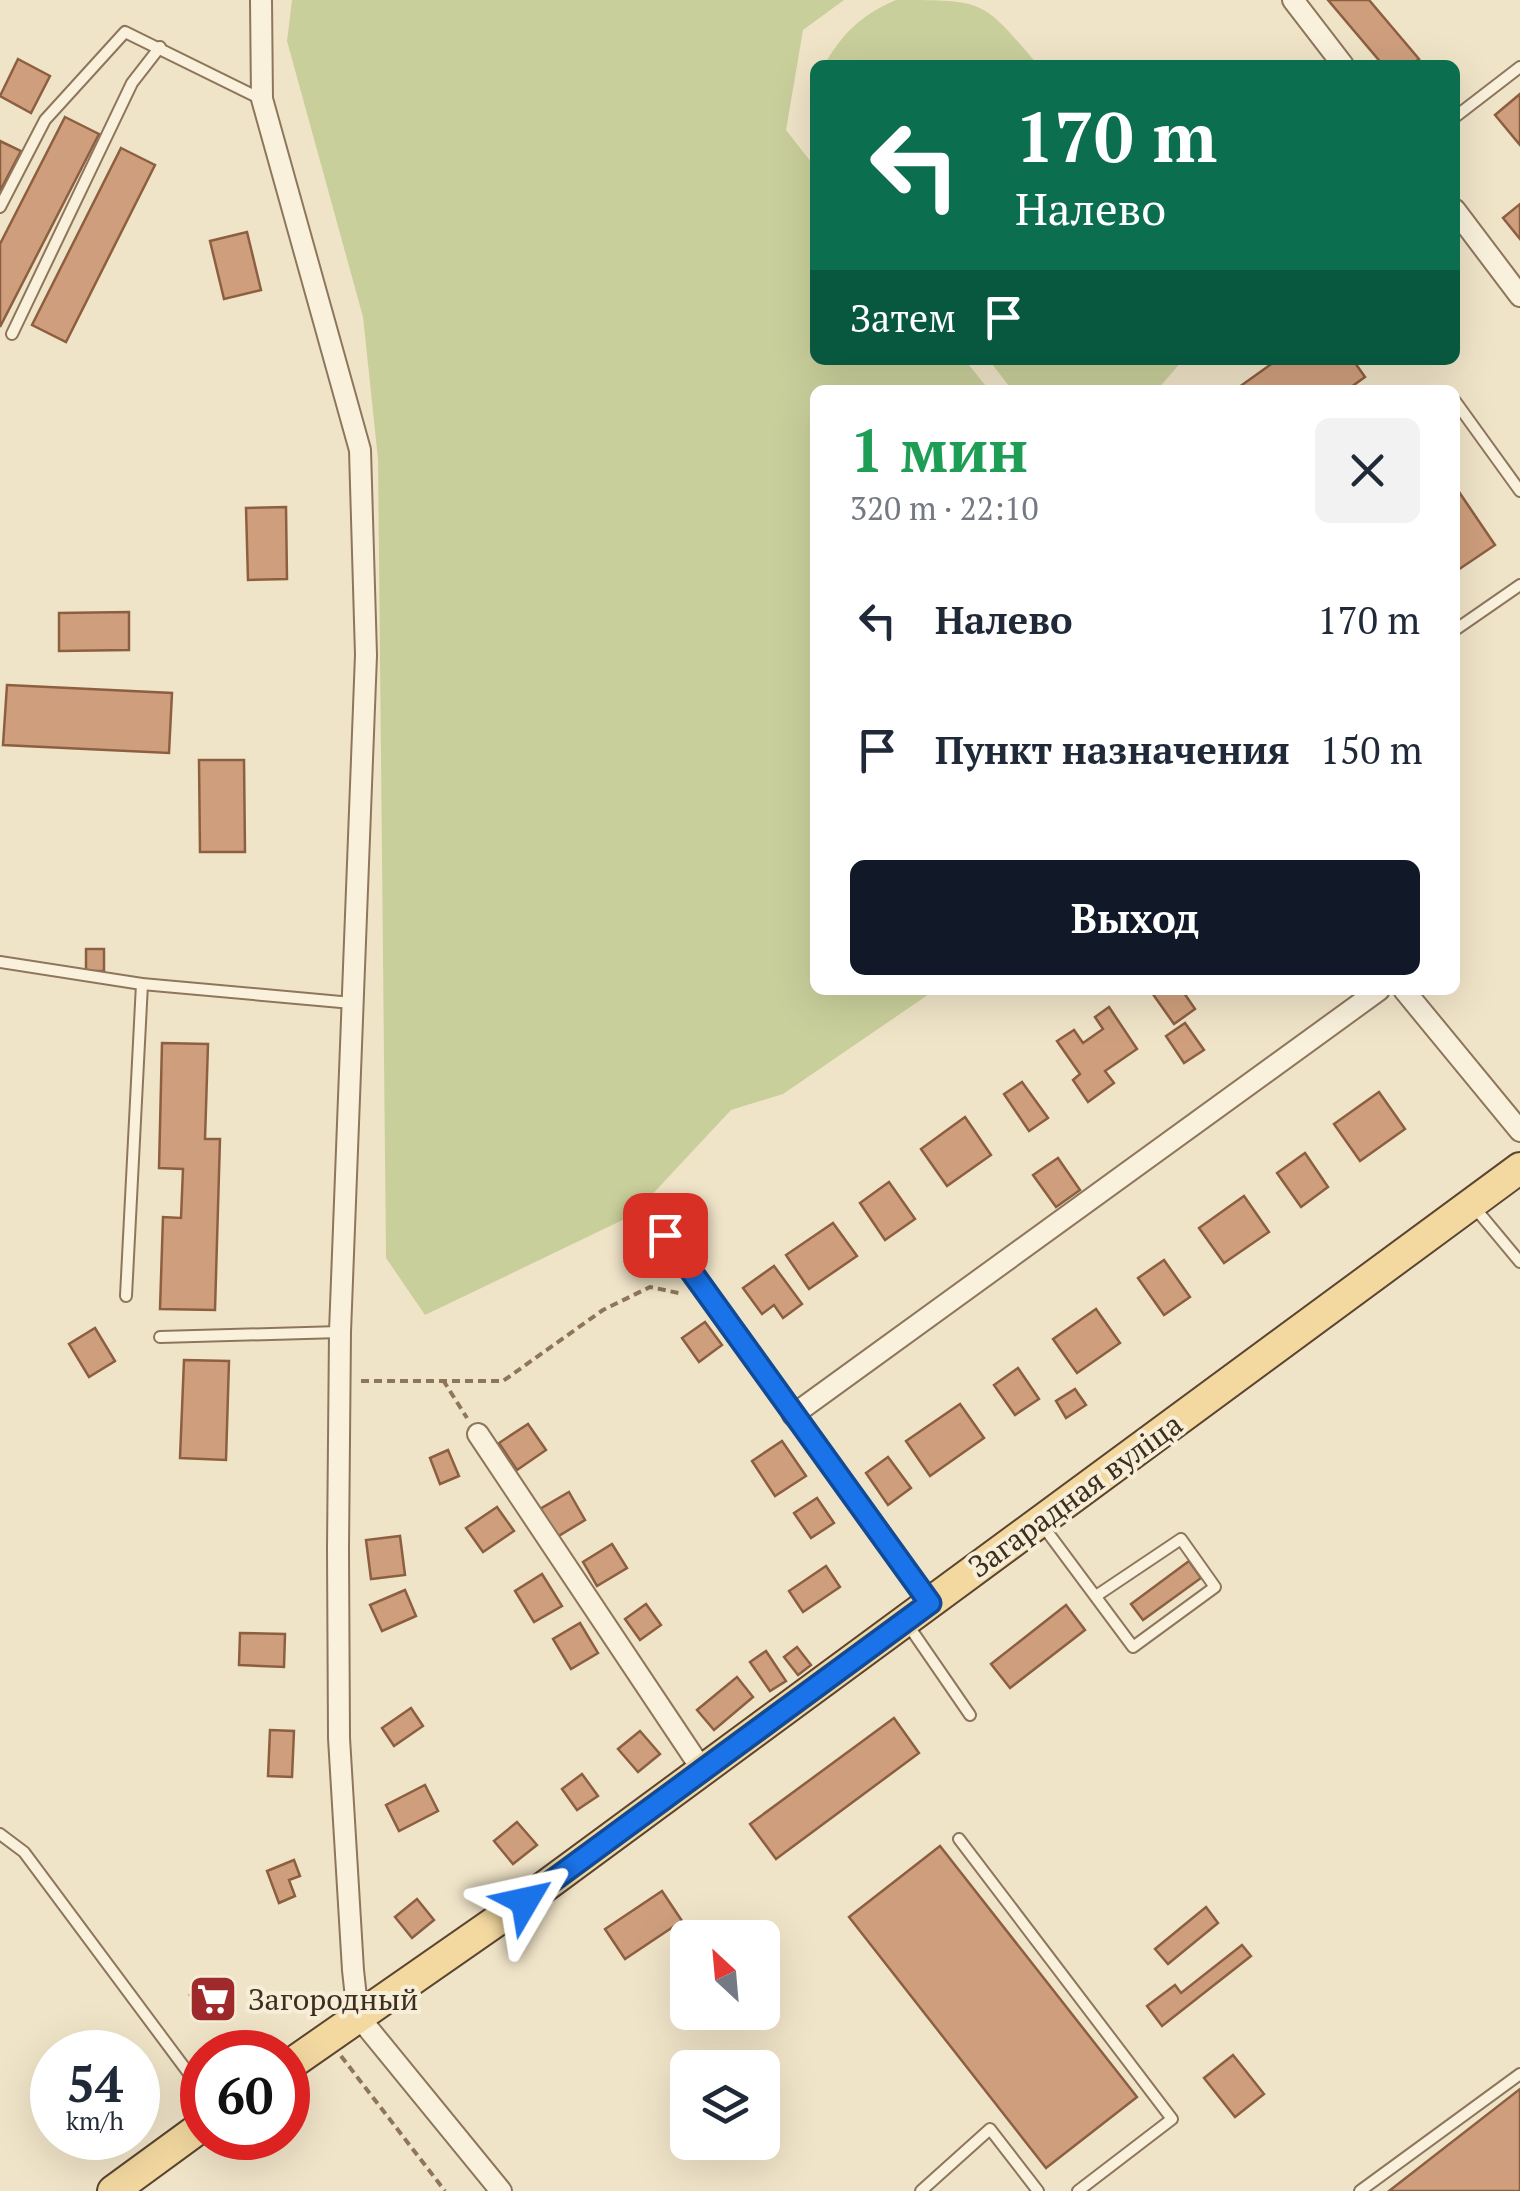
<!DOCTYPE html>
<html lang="ru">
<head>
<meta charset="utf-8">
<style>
  :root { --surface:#fff; --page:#f2f2f3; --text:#1f2937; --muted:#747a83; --accent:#111827 }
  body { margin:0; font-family:"PT Serif",serif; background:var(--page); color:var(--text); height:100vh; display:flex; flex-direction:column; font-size:38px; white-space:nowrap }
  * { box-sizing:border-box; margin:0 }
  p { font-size:32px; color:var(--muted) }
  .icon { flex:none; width:55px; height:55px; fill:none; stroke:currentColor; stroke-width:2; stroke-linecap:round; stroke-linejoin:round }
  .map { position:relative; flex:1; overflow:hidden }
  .panel { position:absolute; left:810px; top:385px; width:650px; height:610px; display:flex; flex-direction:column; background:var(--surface); border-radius:15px; box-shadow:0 10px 40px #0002 }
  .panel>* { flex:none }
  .top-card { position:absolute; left:810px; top:60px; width:650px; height:305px; border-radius:15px; box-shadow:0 10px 40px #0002; background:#0b6e4f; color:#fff; overflow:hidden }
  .needle { width:65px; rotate:334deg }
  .controls { position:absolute; left:670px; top:1920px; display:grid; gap:20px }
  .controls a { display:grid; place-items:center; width:110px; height:110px; border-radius:15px; background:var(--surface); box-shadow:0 10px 40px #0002; font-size:50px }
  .speed { position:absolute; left:30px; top:2030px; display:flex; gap:20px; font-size:50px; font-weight:700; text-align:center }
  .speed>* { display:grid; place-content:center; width:130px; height:130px; border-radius:50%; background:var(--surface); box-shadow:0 10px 40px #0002; line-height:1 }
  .speed small { font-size:25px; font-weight:400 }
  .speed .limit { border:15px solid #d22; background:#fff; color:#111 }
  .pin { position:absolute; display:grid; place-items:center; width:85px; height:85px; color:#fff; margin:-42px; border-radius:20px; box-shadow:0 5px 15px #0006 }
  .me { position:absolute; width:110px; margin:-55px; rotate:54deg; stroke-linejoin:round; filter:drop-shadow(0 0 8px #0008) }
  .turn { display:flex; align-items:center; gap:35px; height:210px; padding:0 40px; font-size:45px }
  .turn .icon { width:130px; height:130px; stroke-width:2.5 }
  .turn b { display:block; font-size:70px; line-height:85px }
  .then { display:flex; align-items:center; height:95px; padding:0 40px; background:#0003; gap:20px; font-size:38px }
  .round { display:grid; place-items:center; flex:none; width:105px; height:105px; border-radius:15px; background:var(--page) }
  .overview { display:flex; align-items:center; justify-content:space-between; height:170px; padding:0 40px }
  h1 { font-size:60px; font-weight:600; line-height:75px; color:#1e9e55 }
  .cta { display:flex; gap:20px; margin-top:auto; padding:20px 40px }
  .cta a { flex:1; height:115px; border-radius:15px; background:var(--accent); color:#fff; font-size:40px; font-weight:600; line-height:115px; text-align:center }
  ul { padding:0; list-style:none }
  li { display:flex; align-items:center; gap:30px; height:130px; padding:0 40px }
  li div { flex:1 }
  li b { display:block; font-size:38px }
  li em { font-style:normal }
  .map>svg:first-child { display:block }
</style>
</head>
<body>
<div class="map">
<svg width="1520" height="2191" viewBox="0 0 1520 2191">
  <rect width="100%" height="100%" fill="#f0e4c8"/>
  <g fill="#c9cf9b">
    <polygon points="292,0 844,0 803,30 786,130 815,167 815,360 965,360 989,390 815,390 815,990 935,990 783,1094 731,1110 633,1215 425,1315 386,1258 378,459 363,317 287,41"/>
    <path d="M 896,0 C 987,0 982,0 1038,65 L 824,65 C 843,33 861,15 896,0 Z"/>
    <polygon points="989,360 1183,360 1157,390 1012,390"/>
  </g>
  <g fill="#cf9f7d" stroke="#8d5f41" stroke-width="2.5">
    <polygon points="1328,0 1369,0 1419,59 1411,65 1383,65"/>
    <polygon points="18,59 50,76 31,113 0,96"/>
    <polygon points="1520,94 1520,145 1495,115"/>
    <polygon points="65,117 99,134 0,327 0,244"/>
    <polygon points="0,141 21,151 0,191"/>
    <polygon points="121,148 155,165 66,342 32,325"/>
    <polygon points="1520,204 1520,239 1503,218"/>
    <polygon points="247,232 261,290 224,299 210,241"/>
    <polygon points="1277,360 1353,360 1365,377 1347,390 1235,390"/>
    <polygon points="1455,486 1495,545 1455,572"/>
    <polygon points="286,507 287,579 248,580 246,508"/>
    <polygon points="129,612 129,650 59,651 59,613"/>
    <polygon points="7,685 172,693 169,753 3,745"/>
    <polygon points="199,760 244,760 245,852 200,852"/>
    <rect x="86" y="949" width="18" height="22"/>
    <polygon points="1150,990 1182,990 1195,1009 1174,1024"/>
    <polygon points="1109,1007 1137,1049 1105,1071 1114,1083 1088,1102 1073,1080 1080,1074 1057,1041 1074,1030 1083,1043 1103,1029 1095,1017"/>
    <polygon points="1185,1023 1204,1050 1184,1063 1166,1036"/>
    <polygon points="162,1043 208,1044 205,1139 220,1139 215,1310 160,1309 163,1217 181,1218 183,1169 159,1168"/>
    <polygon points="1022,1082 1048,1118 1029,1131 1004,1094"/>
    <polygon points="1379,1092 1405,1129 1360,1161 1334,1124"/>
    <polygon points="965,1117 991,1155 947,1186 921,1149"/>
    <polygon points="1305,1153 1328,1187 1301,1207 1277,1173"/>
    <polygon points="1058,1158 1080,1190 1056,1207 1033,1175"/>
    <polygon points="889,1182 915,1219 885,1240 860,1203"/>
    <polygon points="1244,1196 1269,1232 1224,1263 1199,1228"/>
    <polygon points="833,1223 857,1256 809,1289 786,1255"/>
    <polygon points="1164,1260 1190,1297 1164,1315 1138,1278"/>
    <polygon points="774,1266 802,1304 783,1318 774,1305 762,1314 743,1288"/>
    <polygon points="1096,1309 1120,1343 1077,1373 1053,1339"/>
    <polygon points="705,1322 722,1345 699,1362 682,1338"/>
    <polygon points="95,1328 115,1361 89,1377 69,1344"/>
    <polygon points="184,1360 229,1361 226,1460 180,1458"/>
    <polygon points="1018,1368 1039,1399 1015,1415 994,1385"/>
    <polygon points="1075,1389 1086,1405 1066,1418 1056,1401"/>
    <polygon points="960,1404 984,1438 930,1476 906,1441"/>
    <polygon points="528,1424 546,1450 517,1470 499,1443"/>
    <polygon points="782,1441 806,1476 775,1496 752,1461"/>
    <polygon points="448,1450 459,1476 440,1484 430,1458"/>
    <polygon points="888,1457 911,1488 888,1505 866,1473"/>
    <polygon points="569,1492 585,1520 557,1537 540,1509"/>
    <polygon points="817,1498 834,1523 811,1538 794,1513"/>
    <polygon points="497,1507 514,1531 483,1552 466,1528"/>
    <polygon points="400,1536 405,1575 371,1579 366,1540"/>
    <polygon points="612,1544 627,1568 597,1586 583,1562"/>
    <polygon points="1189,1561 1201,1578 1143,1620 1131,1604"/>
    <polygon points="826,1566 840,1587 803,1612 789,1591"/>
    <polygon points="542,1574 562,1606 534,1622 515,1591"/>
    <polygon points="405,1590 416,1616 382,1631 370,1605"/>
    <polygon points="646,1604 661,1625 640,1640 625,1619"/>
    <polygon points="1066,1605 1085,1630 1010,1688 991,1664"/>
    <polygon points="580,1623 598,1653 571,1669 553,1639"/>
    <polygon points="240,1633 285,1634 284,1667 239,1665"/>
    <polygon points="797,1647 811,1665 798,1675 784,1657"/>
    <polygon points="766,1651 786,1681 770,1691 750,1662"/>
    <polygon points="737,1677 753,1697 714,1730 697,1710"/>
    <polygon points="411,1708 423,1726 394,1746 382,1728"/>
    <polygon points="894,1718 919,1753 776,1859 750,1824"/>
    <polygon points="270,1730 294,1731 292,1777 268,1776"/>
    <polygon points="640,1731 660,1754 638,1772 618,1749"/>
    <polygon points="582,1774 598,1796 577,1810 562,1789"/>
    <polygon points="425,1785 438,1811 399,1831 386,1805"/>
    <polygon points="517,1822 537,1845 513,1864 494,1841"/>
    <polygon points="940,1846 1137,2097 1046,2168 849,1917"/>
    <polygon points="294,1860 300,1876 289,1880 295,1896 279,1903 267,1871"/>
    <polygon points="662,1891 682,1921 625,1959 605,1929"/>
    <polygon points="417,1899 434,1920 412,1938 395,1917"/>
    <polygon points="1206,1907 1218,1923 1168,1964 1155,1949"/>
    <polygon points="1242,1945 1251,1956 1162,2026 1147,2006 1175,1985 1181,1993"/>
    <polygon points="218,1977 235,2003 208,2021 190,1995"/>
    <polygon points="1233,2055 1264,2094 1235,2117 1204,2078"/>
    <polygon points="1520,2089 1520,2191 1389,2191"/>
  </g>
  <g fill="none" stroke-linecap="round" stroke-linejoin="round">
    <g stroke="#8d765c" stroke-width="14">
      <g id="service">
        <polyline points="1455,117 1520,67"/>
        <polyline points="0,207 45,120 125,32 261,99"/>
        <polyline points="12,334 132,83 160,47"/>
        <polyline points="1455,401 1520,491"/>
        <polyline points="1455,630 1520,585"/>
        <polyline points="0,962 142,984 352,1003"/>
        <polyline points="1475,1208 1520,1262"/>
        <polyline points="126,1296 142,984"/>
        <polyline points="160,1337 340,1332"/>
        <polyline points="1043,1526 1133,1647 1215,1587 1181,1539 1096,1596"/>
        <polyline points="906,1622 970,1715"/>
        <polyline points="0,1834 24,1852 202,2091"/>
        <polyline points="959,1839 1172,2119 1078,2191"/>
        <polyline points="921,2191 990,2129 1038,2191"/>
        <polyline points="1360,2191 1520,2074"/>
      </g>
    </g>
    <g stroke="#8d765c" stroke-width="24">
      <g id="minor">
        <polyline points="261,0 262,99 360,450 366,655 340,1332 338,1549 339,1738 353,1970 358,2016 501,2191"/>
        <polyline points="1293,0 1343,65"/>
        <polyline points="1455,210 1520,296"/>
        <polyline points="1404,990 1520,1131"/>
        <polyline points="665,1235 930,1603"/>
        <polyline points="793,1415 1379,990"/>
        <polyline points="478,1434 703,1771"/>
      </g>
    </g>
    <g stroke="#5b4430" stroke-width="34">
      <g id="primary">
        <polyline points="288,2066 525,1901 1520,1168"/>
        <polyline points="113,2191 202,2126"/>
      </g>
    </g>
    <g stroke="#8d765c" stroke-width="4" stroke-dasharray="8 5" stroke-linecap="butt">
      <polyline points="443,1380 467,1418"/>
      <polyline points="361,1381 503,1381 603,1310 650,1287 683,1294"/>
      <polyline points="341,2056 445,2191"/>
    </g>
    <use href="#service" stroke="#faf1dc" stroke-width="10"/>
    <use href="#minor" stroke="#faf1dc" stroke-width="20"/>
    <use href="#primary" stroke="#f3d9a0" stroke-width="30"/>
  </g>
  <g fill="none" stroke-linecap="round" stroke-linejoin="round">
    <g stroke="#114b97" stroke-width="25">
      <polyline id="route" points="525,1901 930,1603 665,1235"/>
    </g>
    <use href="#route" stroke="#1a73e8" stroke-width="18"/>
  </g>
  <defs>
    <g id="supermarket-square" transform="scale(2.5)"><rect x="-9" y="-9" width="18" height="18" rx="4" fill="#9e2a2b" stroke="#f7eed8"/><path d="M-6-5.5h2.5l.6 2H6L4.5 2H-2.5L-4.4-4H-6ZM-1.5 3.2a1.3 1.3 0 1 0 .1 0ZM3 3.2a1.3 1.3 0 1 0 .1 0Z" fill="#fff"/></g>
  </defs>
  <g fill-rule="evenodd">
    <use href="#supermarket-square" x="213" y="1999"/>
  </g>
  <g text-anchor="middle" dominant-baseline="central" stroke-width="8" stroke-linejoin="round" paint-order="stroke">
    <g font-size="30" fill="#3d2e20" stroke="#f7eed8">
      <text transform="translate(1075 1495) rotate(-36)">Загарадная вуліца</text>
    </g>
    <g font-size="30" fill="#3d2e20" stroke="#f7eed8" text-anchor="start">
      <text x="248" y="1999">Загородный</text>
    </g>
  </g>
</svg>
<div class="controls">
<a><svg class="needle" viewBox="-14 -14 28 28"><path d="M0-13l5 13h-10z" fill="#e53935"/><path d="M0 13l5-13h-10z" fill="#747a83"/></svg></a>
<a><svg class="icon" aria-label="layers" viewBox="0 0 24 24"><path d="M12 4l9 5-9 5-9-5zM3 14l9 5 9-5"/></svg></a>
</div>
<div class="speed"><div>54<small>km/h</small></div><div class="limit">60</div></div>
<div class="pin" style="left:665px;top:1235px;background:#d93025"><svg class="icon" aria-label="arrive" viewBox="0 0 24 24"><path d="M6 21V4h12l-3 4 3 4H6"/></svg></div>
<svg class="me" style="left:525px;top:1901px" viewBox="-20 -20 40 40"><path d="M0-17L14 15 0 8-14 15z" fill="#1a73e8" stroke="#fff" stroke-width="4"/></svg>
<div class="top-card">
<div class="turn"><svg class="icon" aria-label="left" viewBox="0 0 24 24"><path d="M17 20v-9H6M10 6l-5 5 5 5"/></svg><div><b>170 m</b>Налево</div></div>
<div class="then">Затем<svg class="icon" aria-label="arrive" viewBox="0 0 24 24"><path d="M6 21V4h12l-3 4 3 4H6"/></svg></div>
</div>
<section class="panel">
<div class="overview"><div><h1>1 мин</h1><p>320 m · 22:10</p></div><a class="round"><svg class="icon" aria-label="close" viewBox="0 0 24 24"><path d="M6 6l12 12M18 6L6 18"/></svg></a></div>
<ul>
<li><svg class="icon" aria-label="left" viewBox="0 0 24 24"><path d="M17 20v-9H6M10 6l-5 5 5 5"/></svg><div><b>Налево</b></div><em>170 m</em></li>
<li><svg class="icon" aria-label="arrive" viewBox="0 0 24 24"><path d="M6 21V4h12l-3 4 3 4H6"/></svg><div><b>Пункт назначения</b></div><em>150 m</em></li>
</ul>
<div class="cta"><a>Выход</a></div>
</section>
</div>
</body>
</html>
